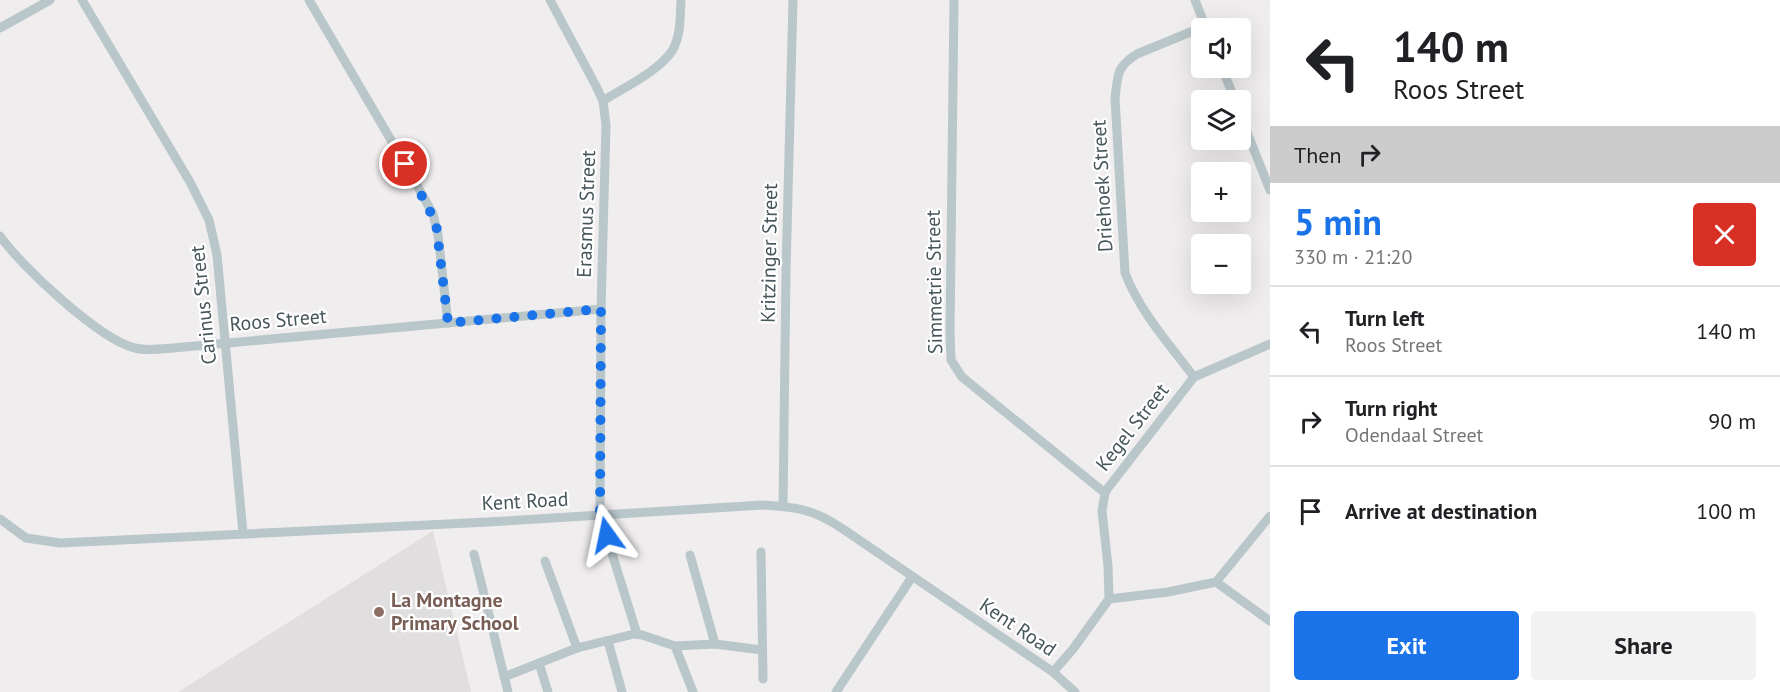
<!DOCTYPE html>
<html lang="en">
<head>
<meta charset="utf-8">
<style>
  :root { --surface:#fff; --page:#f2f2f2; --text:#202124; --muted:#757577; --line:#e0e0e0; --accent:#1a73e8 }
  body { margin:0; font-family:"PT Sans",sans-serif; background:var(--page); color:var(--text); height:100vh; display:flex; flex-direction:column; font-size:22px; white-space:nowrap }
  * { box-sizing:border-box; margin:0 }
  p { font-size:20px; color:var(--muted) }
  .icon { flex:none; width:33px; height:33px; fill:none; stroke:currentColor; stroke-width:2; stroke-linecap:round; stroke-linejoin:round }
  .map { position:relative; flex:1; overflow:hidden }
  .sheet { display:flex; flex-direction:column; background:var(--surface); width:510px }
  .sheet>* { flex:none }
  .hud { background:#fff; color:var(--text); overflow:hidden }
  .tools { position:absolute; left:1191px; top:18px; display:grid; gap:12px }
  .tools a { display:grid; place-items:center; width:60px; height:60px; border-radius:6px; background:var(--surface); box-shadow:0 6px 24px #0002; font-size:30px }
  .pin { position:absolute; display:grid; place-items:center; width:51px; height:51px; color:#fff; margin:-26px; border:3px solid #fff; border-radius:50%; box-shadow:0 2px 6px #0007 }
  .me { position:absolute; width:66px; margin:-33px; rotate:348deg; stroke-linejoin:round; filter:drop-shadow(0 0 4px #0008) }
  .turn { display:flex; align-items:center; gap:21px; height:126px; padding:0 24px; font-size:27px }
  .turn .icon { width:78px; height:78px; stroke-width:2.5 }
  .turn b { display:block; font-size:42px; line-height:51px }
  .then { display:flex; align-items:center; height:57px; padding:0 24px; background:#0003; gap:12px; font-size:22px }
  .round { display:grid; place-items:center; flex:none; width:63px; height:63px; border-radius:6px; background:var(--page) }
  .overview { display:flex; align-items:center; justify-content:space-between; height:102px; padding:0 24px }
  h1 { font-size:36px; font-weight:800; line-height:45px; color:var(--accent) }
  .action { display:flex; gap:12px; margin-top:auto; padding:12px 24px }
  .action a { flex:1; height:69px; border-radius:6px; background:var(--accent); color:#fff; font-size:24px; font-weight:800; line-height:69px; text-align:center }
  .action a+a { background:var(--page); color:var(--text) }
  ul { padding:0; list-style:none }
  li { display:flex; align-items:center; gap:18px; height:90px; padding:0 24px; border-top:2px solid var(--line) }
  li div { flex:1 }
  li b { display:block; font-size:22px }
  li em { font-style:normal }
  main { display:flex; flex:1; min-height:0 }
  .map>svg:first-child { display:block }
</style>
</head>
<body>
<main>
<div class="map">
<svg width="1270" height="692" viewBox="0 0 1270 692">
  <rect width="100%" height="100%" fill="#f0edee"/>
  <polygon fill="#e1dedf" points="433,531 471,692 178,692"/>
  <g fill="none" stroke-linecap="round" stroke-linejoin="round">
    <g stroke="#b9c6ca" stroke-width="9">
      <polyline points="82,0 190,182 209,220 217,255 243,533"/>
      <polyline points="309,0 405,164 433,214 438,235 448,323"/>
      <polyline points="550,0 596,86 603,101 606,125 601,309 600,515 637,634"/>
      <polyline points="954,0 950,333 951,360 962,377 1105,493"/>
      <polyline points="1195,0 1206,28"/>
      <polyline points="0,28 50,0"/>
      <polyline points="1222,68 1235,100"/>
      <path d="M 603,101 C 623,88 659,71 672,51 C 681,36 680,17 681,0"/>
      <polyline points="1240,115 1270,190"/>
      <path d="M 0,236 C 21,266 100,340 135,348 C 147,351 160,349 173,348 L 601,309"/>
      <path d="M 1194,377 C 1169,344 1140,312 1125,273 L 1115,98 C 1118,75 1116,67 1137,54 L 1205,26"/>
      <polyline points="783,506 786,272 793,0"/>
      <path d="M 0,519 L 26,538 L 60,543 L 488,522 L 763,505 C 796,507 812,509 840,527 L 1053,672 L 1075,692"/>
      <polyline points="761,552 763,679"/>
      <polyline points="474,554 508,692"/>
      <polyline points="690,555 715,644"/>
      <polyline points="545,561 577,648"/>
      <polyline points="1216,582 1270,621"/>
      <polyline points="1109,599 1168,592 1216,582 1270,516"/>
      <polyline points="608,641 622,692"/>
      <polyline points="675,646 693,692"/>
      <polyline points="539,663 548,692"/>
      <polyline points="1053,672 1073,649 1109,599 1108,566 1102,511 1105,493 1108,488 1194,377 1270,344"/>
      <polyline points="504,677 577,648 634,634 642,635 675,646 715,644 762,650"/>
      <polyline points="836,692 912,577"/>
    </g>
  </g>
  <g fill="none" stroke-linecap="round" stroke-linejoin="round">
    <polyline stroke="#1a73e8" stroke-width="10" stroke-dasharray="0 18" points="405,164 436,223 448,323 601,309 600,515 607,535"/>
  </g>
  <circle fill="#8d6e63" stroke="#fff" stroke-width="2" cx="379" cy="612" r="6"/>
  <g text-anchor="middle" dominant-baseline="central" stroke-width="4.5" stroke-linejoin="round" paint-order="stroke">
    <g font-size="20" fill="#46565a" stroke="#fff">
      <text transform="translate(1102 186) rotate(-93)">Driehoek Street</text>
      <text transform="translate(586 214) rotate(-88)">Erasmus Street</text>
      <text transform="translate(769 253) rotate(-89)">Kritzinger Street</text>
      <text transform="translate(934 282) rotate(-91)">Simmetrie Street</text>
      <text transform="translate(203 305) rotate(-96)">Carinus Street</text>
      <text transform="translate(278 320) rotate(-5)">Roos Street</text>
      <text transform="translate(1132 427) rotate(-52)">Kegel Street</text>
      <text transform="translate(525 501) rotate(-3)">Kent Road</text>
      <text transform="translate(1018 627) rotate(34)">Kent Road</text>
    </g>
    <g font-size="20" font-weight="bold" fill="#785e54" stroke="#fff" text-anchor="start">
      <text x="391" y="600">La Montagne<tspan x="391" dy="23">Primary School</tspan></text>
    </g>
  </g>
</svg>
<div class="tools">
<a><svg class="icon" aria-label="sound" viewBox="0 0 24 24"><path d="M4 9h4l5-4v14l-5-4H4zM17 9q2 3 0 6"/></svg></a>
<a><svg class="icon" aria-label="layers" viewBox="0 0 24 24"><path d="M12 4l9 5-9 5-9-5zM3 14l9 5 9-5"/></svg></a>
<a>+</a>
<a>−</a>
</div>
<div class="pin" style="left:405px;top:164px;background:#d93025"><svg class="icon" aria-label="arrive" viewBox="0 0 24 24"><path d="M6 21V4h12l-3 4 3 4H6"/></svg></div>
<svg class="me" style="left:607px;top:535px" viewBox="-20 -20 40 40"><path d="M0-17L14 15 0 8-14 15z" fill="#1a73e8" stroke="#fff" stroke-width="4"/></svg>
</div>
<section class="sheet">
<div class="hud">
<div class="turn"><svg class="icon" aria-label="left" viewBox="0 0 24 24"><path d="M17 20v-9H6M10 6l-5 5 5 5"/></svg><div><b>140 m</b>Roos Street</div></div>
<div class="then">Then<svg class="icon" aria-label="right" viewBox="0 0 24 24"><path d="M7 20v-9h11M14 6l5 5-5 5"/></svg></div>
</div>
<div class="overview"><div><h1>5 min</h1><p>330 m · 21:20</p></div><a class="round" style="background:#d93025;color:#fff"><svg class="icon" aria-label="close" viewBox="0 0 24 24"><path d="M6 6l12 12M18 6L6 18"/></svg></a></div>
<ul>
<li><svg class="icon" aria-label="left" viewBox="0 0 24 24"><path d="M17 20v-9H6M10 6l-5 5 5 5"/></svg><div><b>Turn left</b><p>Roos Street</p></div><em>140 m</em></li>
<li><svg class="icon" aria-label="right" viewBox="0 0 24 24"><path d="M7 20v-9h11M14 6l5 5-5 5"/></svg><div><b>Turn right</b><p>Odendaal Street</p></div><em>90 m</em></li>
<li><svg class="icon" aria-label="arrive" viewBox="0 0 24 24"><path d="M6 21V4h12l-3 4 3 4H6"/></svg><div><b>Arrive at destination</b></div><em>100 m</em></li>
</ul>
<div class="action"><a>Exit</a><a>Share</a></div>
</section>
</main>
</body>
</html>
